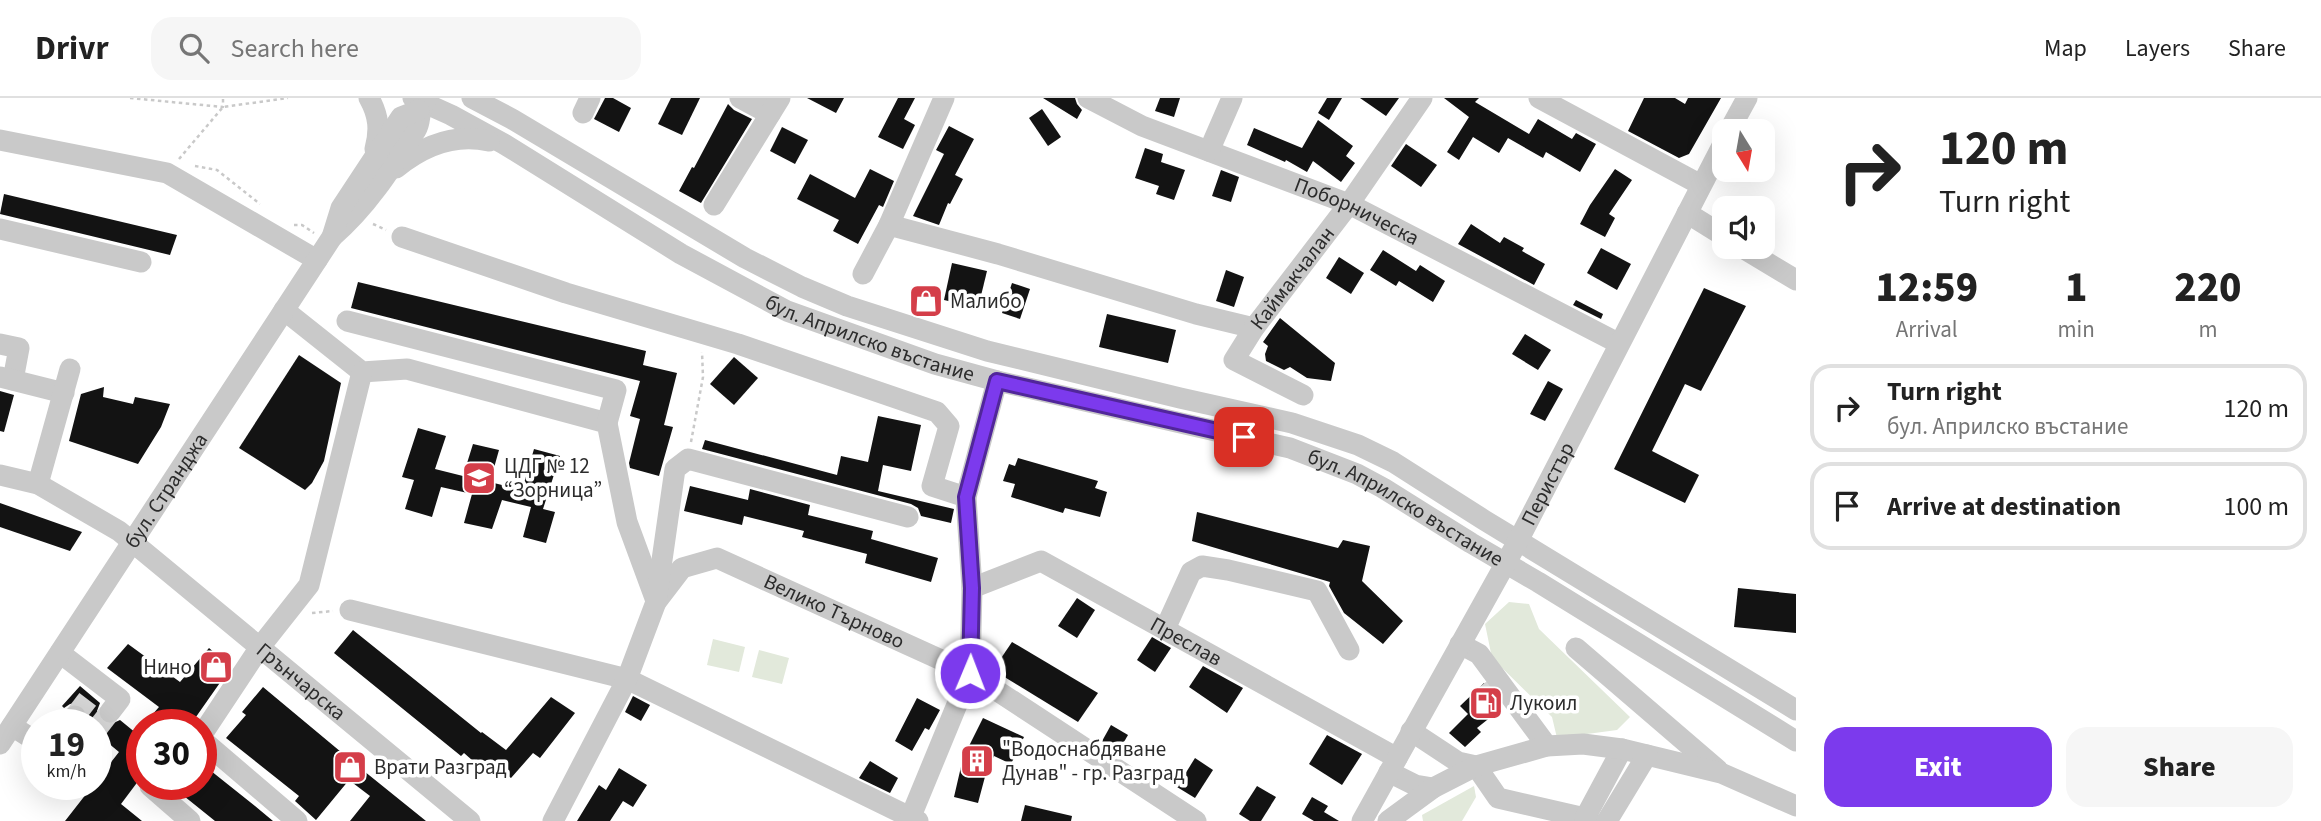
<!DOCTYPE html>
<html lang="en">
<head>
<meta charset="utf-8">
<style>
  :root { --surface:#fff; --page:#f6f6f6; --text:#222; --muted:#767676; --line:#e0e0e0; --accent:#7c3aed }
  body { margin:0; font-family:"Source Sans 3",sans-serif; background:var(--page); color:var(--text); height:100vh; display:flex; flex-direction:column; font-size:26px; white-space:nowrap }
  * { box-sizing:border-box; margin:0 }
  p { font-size:23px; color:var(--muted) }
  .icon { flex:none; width:38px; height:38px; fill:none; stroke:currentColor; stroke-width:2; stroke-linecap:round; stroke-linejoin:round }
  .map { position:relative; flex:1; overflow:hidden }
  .panel { display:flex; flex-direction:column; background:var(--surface); width:525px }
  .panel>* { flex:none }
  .banner { background:#fff; color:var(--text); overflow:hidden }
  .needle { width:46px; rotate:169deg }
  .buttons { position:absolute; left:1712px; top:21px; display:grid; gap:14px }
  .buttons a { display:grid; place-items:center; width:63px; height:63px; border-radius:14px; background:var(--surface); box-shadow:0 7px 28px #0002; font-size:35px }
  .speed { position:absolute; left:21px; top:611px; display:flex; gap:14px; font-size:35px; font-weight:700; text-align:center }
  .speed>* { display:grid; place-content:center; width:91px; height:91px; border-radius:50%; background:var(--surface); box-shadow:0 7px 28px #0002; line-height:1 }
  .speed small { font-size:18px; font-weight:400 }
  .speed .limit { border:10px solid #d22; background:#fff; color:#111 }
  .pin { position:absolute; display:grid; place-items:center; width:60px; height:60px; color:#fff; margin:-30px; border-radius:14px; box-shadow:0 4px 10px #0006 }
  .me { position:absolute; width:77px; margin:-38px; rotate:1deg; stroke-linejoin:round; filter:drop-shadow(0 0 5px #0008) }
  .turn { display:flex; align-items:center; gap:24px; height:147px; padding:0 28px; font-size:32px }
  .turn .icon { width:91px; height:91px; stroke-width:2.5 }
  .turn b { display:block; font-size:49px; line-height:60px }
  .eta { display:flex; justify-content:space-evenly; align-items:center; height:119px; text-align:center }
  .eta b { font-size:42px; font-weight:800; line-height:49px }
  .primary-button { display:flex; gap:14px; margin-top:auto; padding:14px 28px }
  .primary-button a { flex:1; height:80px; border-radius:21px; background:var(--accent); color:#fff; font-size:28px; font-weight:800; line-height:80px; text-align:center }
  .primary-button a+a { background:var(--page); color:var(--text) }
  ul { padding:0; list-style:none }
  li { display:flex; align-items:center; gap:21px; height:88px; margin:0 14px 10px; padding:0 14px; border:4px solid var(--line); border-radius:21px }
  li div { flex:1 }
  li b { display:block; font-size:26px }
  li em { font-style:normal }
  header { display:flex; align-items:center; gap:42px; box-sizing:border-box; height:98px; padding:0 35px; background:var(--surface); border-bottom:2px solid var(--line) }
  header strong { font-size:33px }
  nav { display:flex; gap:38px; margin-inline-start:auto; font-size:24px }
  .search { width:490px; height:63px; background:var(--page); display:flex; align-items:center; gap:18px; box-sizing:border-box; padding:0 24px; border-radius:21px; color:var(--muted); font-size:26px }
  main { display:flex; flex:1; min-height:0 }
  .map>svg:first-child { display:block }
</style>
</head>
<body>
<header>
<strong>Drivr</strong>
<div class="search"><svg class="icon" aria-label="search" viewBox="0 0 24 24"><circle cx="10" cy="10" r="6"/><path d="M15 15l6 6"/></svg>Search here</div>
<nav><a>Map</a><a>Layers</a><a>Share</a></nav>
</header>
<main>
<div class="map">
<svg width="1796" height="723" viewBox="0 0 1796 723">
  <rect width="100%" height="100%" fill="#fff"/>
  <g fill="#e2e9db">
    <polygon points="1509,504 1529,506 1539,531 1630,619 1617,632 1557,640 1552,619 1492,560 1485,526"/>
    <polygon points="713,541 745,549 739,574 707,567"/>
    <polygon points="759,552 789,560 782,586 752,579"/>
    <polygon points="1474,688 1476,699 1462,723 1423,723 1422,717"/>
  </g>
  <g fill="#131313">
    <polygon points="605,0 613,0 631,10 619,34 594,21"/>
    <polygon points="671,0 700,0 682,37 658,26"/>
    <polygon points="807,0 844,0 836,15"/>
    <polygon points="898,0 915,0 904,21 915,27 903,51 878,39"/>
    <polygon points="1043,0 1075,0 1077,6 1082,12 1077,21"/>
    <polygon points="1160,0 1180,0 1174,19 1155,13"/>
    <polygon points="1327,0 1342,0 1329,22 1318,15"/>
    <polygon points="1360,0 1399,0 1386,18"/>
    <polygon points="1444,0 1479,0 1475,4 1529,36 1538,21 1572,41 1576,35 1596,46 1580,74 1546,54 1543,60 1508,40 1499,55 1473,39 1459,62 1447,54 1469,19"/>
    <polygon points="1644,0 1675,0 1685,6 1688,0 1721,0 1689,56 1679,60 1628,33"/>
    <polygon points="728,6 734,12 752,21 701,105 679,93 692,69 694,70"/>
    <polygon points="1042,11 1061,39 1048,48 1029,20"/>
    <polygon points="1318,22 1353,48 1346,58 1355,65 1341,84 1313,63 1307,74 1286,62 1285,64 1247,47 1254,30 1302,50"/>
    <polygon points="949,28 974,41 955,77 963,81 950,106 948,105 939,127 913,118 944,56 936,52"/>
    <polygon points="782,29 808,42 795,66 770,53"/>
    <polygon points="1406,46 1437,67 1421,89 1391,68"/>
    <polygon points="1145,50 1163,56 1161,64 1185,72 1174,102 1156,96 1159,88 1135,80"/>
    <polygon points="870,71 894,83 883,109 879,107 858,146 833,133 839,122 797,101 810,76 855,100"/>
    <polygon points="1615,71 1632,82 1609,116 1615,120 1605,139 1580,126 1590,107"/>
    <polygon points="1221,72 1239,79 1231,104 1212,98"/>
    <polygon points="4,96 177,137 170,157 0,116"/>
    <polygon points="1471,126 1500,145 1504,139 1524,150 1522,153 1545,166 1534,187 1458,146"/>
    <polygon points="1601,150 1631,166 1617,192 1587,175"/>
    <polygon points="1383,152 1416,173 1420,167 1445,183 1433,204 1399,183 1396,188 1370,172"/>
    <polygon points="1339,159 1364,175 1351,196 1326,180"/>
    <polygon points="952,165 987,173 978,210 944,202"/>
    <polygon points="1226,172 1244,179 1234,209 1216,203"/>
    <polygon points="358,184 646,253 643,267 677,275 664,327 673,329 659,378 630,370 629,365 640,321 630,318 640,283 351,210"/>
    <polygon points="1012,185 1030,191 1020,221 1002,215"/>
    <polygon points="1704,190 1746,208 1701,293 1685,286 1652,353 1699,377 1685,405 1614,371"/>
    <polygon points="1576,202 1603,216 1601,221 1573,207"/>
    <polygon points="1107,216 1176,232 1168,265 1099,249"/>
    <polygon points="1280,220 1335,265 1331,283 1307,280 1290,269 1284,272 1266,263 1265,256 1268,248 1263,244"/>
    <polygon points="1525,236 1551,252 1538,272 1512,256"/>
    <polygon points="299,257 341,285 324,363 312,385 305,392 239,350"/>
    <polygon points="734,259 758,280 734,307 710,286"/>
    <polygon points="1548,283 1563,291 1545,323 1530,316"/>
    <polygon points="104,289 103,299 133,306 135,299 170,306 161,329 138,366 69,343 81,296"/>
    <polygon points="0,293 14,297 4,334 0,333"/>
    <polygon points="878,318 921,327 911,373 883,367 878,393 954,411 951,425 921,418 918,410 911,406 702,351 705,342 837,377 841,358 868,364"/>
    <polygon points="418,330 446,338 435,371 463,378 473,346 499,352 490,384 522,392 534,351 560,358 543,411 555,414 546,445 523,439 531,409 502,402 492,431 464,425 472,396 441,389 432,419 405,411 414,382 402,379"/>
    <polygon points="1018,360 1098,383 1095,390 1107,394 1100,419 1065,410 1063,415 1011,399 1015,386 1003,383 1009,366 1015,368"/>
    <polygon points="690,388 748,402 750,391 810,407 808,417 873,433 871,441 938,460 931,484 865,465 867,456 802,439 804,433 744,418 742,427 684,413"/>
    <polygon points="0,405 82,434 70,453 0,429"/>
    <polygon points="1197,414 1338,450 1343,442 1370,448 1362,483 1403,523 1383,546 1344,515 1329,488 1330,484 1192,443"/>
    <polygon points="1738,490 1796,496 1796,535 1734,529"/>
    <polygon points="1077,500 1095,512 1077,540 1058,528"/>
    <polygon points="353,532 481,635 482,634 506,652 551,599 575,615 540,660 533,655 511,680 487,662 481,670 464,655 461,658 334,555"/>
    <polygon points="1152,539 1171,550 1155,574 1137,562"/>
    <polygon points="1012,544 1098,595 1078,624 993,572"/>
    <polygon points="128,546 180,584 209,550 231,569 191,626 144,626 159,609 107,570"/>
    <polygon points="1203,568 1243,590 1227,615 1189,589"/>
    <polygon points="1484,585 1502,610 1477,630 1481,634 1465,649 1449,635 1468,616 1460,608"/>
    <polygon points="80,588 100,605 97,613 102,624 109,627 120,622 142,640 142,678 121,706 142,723 65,723 119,654 96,635 96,626 85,626 88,614 83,608 77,605 70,606 64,610 62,608"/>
    <polygon points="263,589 359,669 426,723 350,723 370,698 349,682 316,722 295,703 299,698 226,640 246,617 242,614"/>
    <polygon points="633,598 650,607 641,623 625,614"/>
    <polygon points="917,600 940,612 929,632 925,630 912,653 895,643"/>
    <polygon points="983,620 1024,639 1011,666 994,658 986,675 978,705 954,699 963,660"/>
    <polygon points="1111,627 1128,637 1117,656 1101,645"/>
    <polygon points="1327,637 1362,656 1342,687 1309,666"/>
    <polygon points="1195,660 1213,672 1195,700 1177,689"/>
    <polygon points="870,663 898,680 890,695 859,680"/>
    <polygon points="201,665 255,708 273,723 215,723 169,686 201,686"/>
    <polygon points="619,670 647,687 633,709 623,703 610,723 577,723 599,687 606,692"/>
    <polygon points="1257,688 1276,699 1261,723 1250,723 1239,716"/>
    <polygon points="1312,699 1328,708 1324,714 1339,723 1314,723 1302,716"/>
    <polygon points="1025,707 1072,718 1071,723 1021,723"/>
  </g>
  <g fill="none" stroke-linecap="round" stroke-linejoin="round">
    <g stroke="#d5d5d5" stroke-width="21" stroke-dasharray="21 10" stroke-linecap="butt">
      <polyline points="1486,584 1504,608"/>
      <polyline points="75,618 91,597"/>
      <polyline points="96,632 110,614"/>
    </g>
    <g stroke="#c9c9c9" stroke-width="2.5" stroke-dasharray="3.5 3.5" stroke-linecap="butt">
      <polyline points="130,0 223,9 223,0"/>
      <polyline points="179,61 223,9 288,0"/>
      <polyline points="195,68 217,72 260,106"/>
      <polyline points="373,126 386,132"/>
      <polyline points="294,127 302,127 314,135"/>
      <polyline points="691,344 703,279 702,254"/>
      <polyline points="312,515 333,513"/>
    </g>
    <g stroke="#c9c9c9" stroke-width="21">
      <path d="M 369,0 C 379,18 380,32 375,51"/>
      <path id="s1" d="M 413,0 L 451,17 L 504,46 L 681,156 L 787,213 L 935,266 L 997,283 L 1290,350 L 1357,376 L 1383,390 L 1471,445 L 1538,484 L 1796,643"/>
      <polyline points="472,0 512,21 745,160 802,189 847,208 987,253 1180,300 1292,325 1358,347 1393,364 1484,422 1796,612"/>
      <polyline points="740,0 770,16 770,3"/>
      <path id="s2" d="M 1088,0 L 1142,28 L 1349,106 L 1618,245"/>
      <polyline points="1539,0 1701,87"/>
      <polyline points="583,15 590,0"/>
      <polyline points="1729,33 1747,0"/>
      <polyline points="0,42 167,75 317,162"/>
      <polyline points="1209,53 1232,0"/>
      <path d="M 396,70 C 423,48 454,35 489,43"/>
      <polyline points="714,107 780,0"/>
      <polyline points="1687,115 1724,138"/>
      <polyline points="889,127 998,156 1196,216 1254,230"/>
      <polyline points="0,131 141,164"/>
      <path d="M 332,139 C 367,109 391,71 416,32 C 422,22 417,15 426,2"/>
      <polyline points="402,139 566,195 738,246 937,314 949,328 932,388 966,399"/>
      <polyline points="1741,149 1796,182"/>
      <polyline points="863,176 889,127 944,0"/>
      <polyline points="284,212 362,274 407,271 607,325 627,424 655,500"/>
      <polyline points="347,223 616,292 607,325"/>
      <polyline points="0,246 19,250 13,282"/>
      <polyline points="0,279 64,295"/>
      <path id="s3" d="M 1303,297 L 1234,262 L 1254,230 L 1349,106 L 1422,0"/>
      <path id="s4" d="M 0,377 L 38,386 L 119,433 L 470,723"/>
      <polyline points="38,386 70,271"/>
      <path id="s5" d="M 972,490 L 1041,463 L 1397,660"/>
      <path id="s6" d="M 656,504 L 682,470 L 717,460 L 970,575 L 1196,723"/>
      <polyline points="350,512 627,581 918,723"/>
      <polyline points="1165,531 1191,474 1202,468 1228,472 1317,493 1349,552"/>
      <polyline points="1460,546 1479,556 1547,648"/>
      <polyline points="1576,550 1718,672"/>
      <polyline points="60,555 120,601 110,614"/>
      <polyline points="68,626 75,618"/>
      <polyline points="12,628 37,644"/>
      <polyline points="1411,633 1458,664 1476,668 1498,700 1585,720 1590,723"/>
      <polyline points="201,638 260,549 309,487 362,274"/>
      <polyline points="201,641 297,723"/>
      <path id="s7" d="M 0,646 L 317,162 L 332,139 L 341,110 L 401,19 L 419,12"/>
      <polyline points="1389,674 1415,687 1433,690"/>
      <polyline points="150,688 190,723"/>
      <polyline points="1585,720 1622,651"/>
      <polyline points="553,723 627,581 656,504 675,371 688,361 908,419"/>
      <polyline points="909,723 970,575 972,490 966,399 997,283"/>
      <path id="s8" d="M 1362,723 L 1518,443 L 1724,44"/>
      <polyline points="1388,723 1433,690 1476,668 1547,648 1583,646 1622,651 1721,675 1796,708"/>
      <polyline points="1607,723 1647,657"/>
    </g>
  </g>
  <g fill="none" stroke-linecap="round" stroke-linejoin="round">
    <g stroke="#51269a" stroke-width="18">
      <polyline id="route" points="970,575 972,490 966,399 997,283 1244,339"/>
    </g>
    <use href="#route" stroke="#7c3aed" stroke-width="12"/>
  </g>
  <defs>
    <g id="shop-square" transform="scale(1.75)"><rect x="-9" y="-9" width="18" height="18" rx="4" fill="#d43e49" stroke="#fff"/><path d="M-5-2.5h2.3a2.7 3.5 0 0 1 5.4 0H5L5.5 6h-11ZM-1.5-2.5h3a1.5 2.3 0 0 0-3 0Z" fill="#fff"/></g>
    <g id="school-square" transform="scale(1.75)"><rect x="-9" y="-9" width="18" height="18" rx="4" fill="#d43e49" stroke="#fff"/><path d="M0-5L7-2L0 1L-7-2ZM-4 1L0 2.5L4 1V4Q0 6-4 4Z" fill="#fff"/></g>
    <g id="fuel-square" transform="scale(1.75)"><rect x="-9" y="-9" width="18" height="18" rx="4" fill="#d43e49" stroke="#fff"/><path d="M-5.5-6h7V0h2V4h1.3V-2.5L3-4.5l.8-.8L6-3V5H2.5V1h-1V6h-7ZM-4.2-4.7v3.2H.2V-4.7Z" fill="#fff"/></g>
    <g id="building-square" transform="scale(1.75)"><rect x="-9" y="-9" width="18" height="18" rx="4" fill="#d43e49" stroke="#fff"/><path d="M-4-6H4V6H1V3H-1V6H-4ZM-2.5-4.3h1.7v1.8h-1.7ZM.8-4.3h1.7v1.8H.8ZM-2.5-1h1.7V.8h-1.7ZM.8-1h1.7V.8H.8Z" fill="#fff"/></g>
  </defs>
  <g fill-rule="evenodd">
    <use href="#shop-square" x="926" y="203"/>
    <use href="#school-square" x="479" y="380"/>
    <use href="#shop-square" x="216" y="569"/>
    <use href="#fuel-square" x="1486" y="605"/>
    <use href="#building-square" x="977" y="663"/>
    <use href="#shop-square" x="350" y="669"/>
  </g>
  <g text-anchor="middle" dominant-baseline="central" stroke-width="7" stroke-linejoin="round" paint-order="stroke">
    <g font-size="21" fill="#2c2c2c" stroke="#fff">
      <text stroke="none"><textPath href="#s2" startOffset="292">Поборническа</textPath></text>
      <text stroke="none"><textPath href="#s3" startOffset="178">Каймакчалан</textPath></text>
      <text stroke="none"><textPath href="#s1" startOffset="518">бул. Априлско въстание</textPath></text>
      <text stroke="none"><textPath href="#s8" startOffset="385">Перистър</textPath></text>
      <text stroke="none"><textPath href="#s7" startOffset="303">бул. Странджа</textPath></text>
      <text stroke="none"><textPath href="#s1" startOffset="1083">бул. Априлско въстание</textPath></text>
      <text stroke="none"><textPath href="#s6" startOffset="208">Велико Търново</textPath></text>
      <text stroke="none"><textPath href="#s5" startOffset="240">Преслав</textPath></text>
      <text stroke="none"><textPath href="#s4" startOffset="369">Грънчарска</textPath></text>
    </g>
    <g font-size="21" fill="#2c2c2c" stroke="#fff" text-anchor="start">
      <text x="950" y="203">Малибо</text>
      <text x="504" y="368">ЦДГ № 12<tspan x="504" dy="24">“Зорница”</tspan></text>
      <text x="192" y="569" text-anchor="end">Нино</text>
      <text x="1510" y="605">Лукоил</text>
      <text x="1002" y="651">"Водоснабдяване<tspan x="1002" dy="24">Дунав" - гр. Разград</tspan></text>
      <text x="374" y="669">Врати Разград</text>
    </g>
  </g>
</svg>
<div class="buttons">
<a><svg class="needle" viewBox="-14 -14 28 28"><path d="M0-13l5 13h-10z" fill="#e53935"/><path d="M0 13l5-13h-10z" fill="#767676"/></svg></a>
<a><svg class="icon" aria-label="sound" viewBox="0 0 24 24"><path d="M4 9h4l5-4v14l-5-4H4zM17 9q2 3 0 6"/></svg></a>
</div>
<div class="speed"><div>19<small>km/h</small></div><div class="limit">30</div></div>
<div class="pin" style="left:1244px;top:339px;background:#d93025"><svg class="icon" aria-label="arrive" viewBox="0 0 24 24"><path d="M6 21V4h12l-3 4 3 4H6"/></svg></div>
<svg class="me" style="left:970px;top:575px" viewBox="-20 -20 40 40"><circle r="17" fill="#7c3aed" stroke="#fff" stroke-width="3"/><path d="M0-11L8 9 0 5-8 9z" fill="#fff"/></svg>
</div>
<section class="panel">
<div class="banner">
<div class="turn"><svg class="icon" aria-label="right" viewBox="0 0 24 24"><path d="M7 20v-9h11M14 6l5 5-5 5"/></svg><div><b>120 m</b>Turn right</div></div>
</div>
<div class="eta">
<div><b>12:59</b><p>Arrival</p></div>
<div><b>1</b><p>min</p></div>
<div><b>220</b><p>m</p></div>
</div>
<ul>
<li><svg class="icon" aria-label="right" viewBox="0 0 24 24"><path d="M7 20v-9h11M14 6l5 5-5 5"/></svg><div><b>Turn right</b><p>бул. Априлско въстание</p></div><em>120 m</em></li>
<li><svg class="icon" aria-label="arrive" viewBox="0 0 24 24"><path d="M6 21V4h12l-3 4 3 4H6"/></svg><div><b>Arrive at destination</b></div><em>100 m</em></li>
</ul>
<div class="primary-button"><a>Exit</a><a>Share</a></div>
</section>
</main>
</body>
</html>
